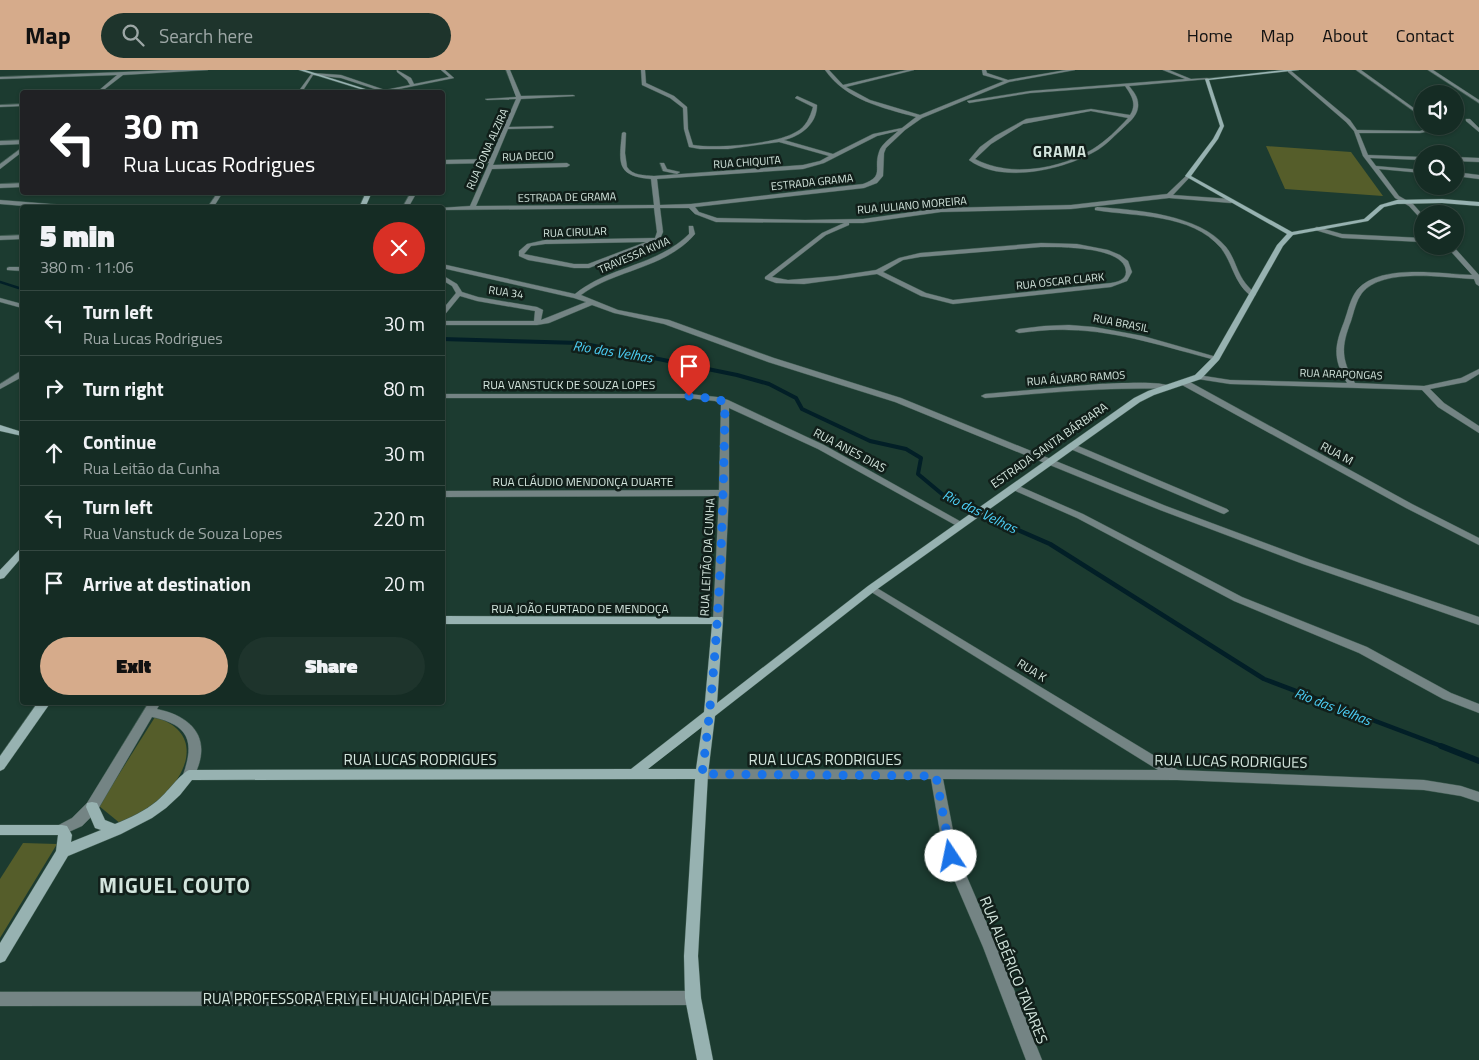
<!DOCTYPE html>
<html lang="en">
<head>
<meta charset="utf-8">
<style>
  :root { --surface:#152c24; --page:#1e342c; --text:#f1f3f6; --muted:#9da7a6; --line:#344841; --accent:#d6ab8b }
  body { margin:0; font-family:"Titillium Web",sans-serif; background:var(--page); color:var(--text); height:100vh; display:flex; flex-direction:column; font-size:19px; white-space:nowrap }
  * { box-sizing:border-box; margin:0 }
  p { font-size:16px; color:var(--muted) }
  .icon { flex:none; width:28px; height:28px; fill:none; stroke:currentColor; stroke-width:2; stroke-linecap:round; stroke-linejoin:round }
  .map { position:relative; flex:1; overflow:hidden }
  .panel { position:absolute; left:20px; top:135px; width:425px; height:500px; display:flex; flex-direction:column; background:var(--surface); border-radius:5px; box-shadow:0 1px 4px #0004,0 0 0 1px var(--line) }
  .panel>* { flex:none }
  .guide { position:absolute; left:20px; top:20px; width:425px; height:105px; border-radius:5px; box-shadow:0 1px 4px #0004,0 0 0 1px var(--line); background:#202124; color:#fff; overflow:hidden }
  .fabs { position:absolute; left:1414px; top:15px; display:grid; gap:10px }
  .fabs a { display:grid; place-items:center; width:50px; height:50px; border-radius:50%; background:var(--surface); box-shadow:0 1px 4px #0004,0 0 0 1px var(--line); font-size:25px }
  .pin { position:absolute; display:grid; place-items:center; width:42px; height:42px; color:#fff; margin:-51px -21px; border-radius:50% 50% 50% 0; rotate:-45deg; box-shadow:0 0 5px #0007 }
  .pin .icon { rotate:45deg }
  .me { position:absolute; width:55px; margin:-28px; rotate:349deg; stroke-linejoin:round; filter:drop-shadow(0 0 4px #0008) }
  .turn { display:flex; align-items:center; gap:18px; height:105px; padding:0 20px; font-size:22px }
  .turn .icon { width:65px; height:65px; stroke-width:2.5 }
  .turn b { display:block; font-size:35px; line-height:42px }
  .round { display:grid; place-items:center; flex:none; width:52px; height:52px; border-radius:26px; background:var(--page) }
  .summary { display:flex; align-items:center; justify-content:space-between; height:85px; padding:0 20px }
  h1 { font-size:30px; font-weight:800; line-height:38px }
  .button { display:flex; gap:10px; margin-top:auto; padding:10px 20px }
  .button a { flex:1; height:58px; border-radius:30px; background:var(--accent); color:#111; font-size:20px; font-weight:800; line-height:58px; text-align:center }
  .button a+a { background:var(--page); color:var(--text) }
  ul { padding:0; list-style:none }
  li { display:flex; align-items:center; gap:15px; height:65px; padding:0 20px; border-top:1px solid var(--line) }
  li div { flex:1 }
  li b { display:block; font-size:19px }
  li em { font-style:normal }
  header { display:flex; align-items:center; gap:30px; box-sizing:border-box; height:70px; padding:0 25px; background:var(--accent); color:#111 }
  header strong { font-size:24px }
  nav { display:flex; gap:28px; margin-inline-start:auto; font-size:18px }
  .search { width:350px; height:45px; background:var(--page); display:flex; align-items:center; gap:12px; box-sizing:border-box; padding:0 18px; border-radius:28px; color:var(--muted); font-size:19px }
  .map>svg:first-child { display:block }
</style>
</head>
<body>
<header>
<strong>Map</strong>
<div class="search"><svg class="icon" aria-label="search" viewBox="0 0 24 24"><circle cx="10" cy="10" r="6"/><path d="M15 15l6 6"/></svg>Search here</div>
<nav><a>Home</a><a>Map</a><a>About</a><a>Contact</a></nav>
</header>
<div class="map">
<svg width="1479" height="990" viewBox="0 0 1479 990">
  <rect width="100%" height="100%" fill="#1c3b30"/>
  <g fill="#555d2a">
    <polygon points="1266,76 1351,82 1383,126 1285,119"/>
    <path d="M 155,647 C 198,660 193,696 165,724 C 152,736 137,745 121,754 L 99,736 Z"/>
    <polygon points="23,773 57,774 0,868 0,809"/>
  </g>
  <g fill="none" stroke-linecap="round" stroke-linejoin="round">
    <polyline stroke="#021f27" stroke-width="2.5" points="0,212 22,219"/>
    <polyline stroke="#021f27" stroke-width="4" points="442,269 580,273 737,305 769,314 796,328 802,339 870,371 906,379 921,388 918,404 942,424 963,436"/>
    <polyline stroke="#021f27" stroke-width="4.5" points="961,435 1050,474 1264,609 1444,677"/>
    <polyline stroke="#021f27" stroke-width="6" points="1441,676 1479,691"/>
    <g stroke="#3d5a4f" stroke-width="1">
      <g id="street">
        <polygon points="173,0 208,0 123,5 101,22 97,22 117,5 0,9 0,7"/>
        <polygon points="397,0 411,8 414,14 449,7 441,0 445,0 454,8 384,22 341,8 313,5 302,22 298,22 312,3 341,5 385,20 410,15 407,10 397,2"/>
        <path d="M 506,0 L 510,0 L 521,26 L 573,25 L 575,26 L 521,29 L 509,57 L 552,56 L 554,57 L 552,58 L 508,59 L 493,95 L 567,93 L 570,95 L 567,97 L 492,99 L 476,136 L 654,135 L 651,109 C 616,106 619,93 622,63 L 624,62 L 626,63 L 625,83 L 627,97 C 633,106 644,105 654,106 L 803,95 L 820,91 L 829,86 L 779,72 L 728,79 L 700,79 L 689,77 L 684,59 L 683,38 L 670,28 L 642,15 L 641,0 L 645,0 L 646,13 L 674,26 L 687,37 L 688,59 L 693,75 C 716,79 777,74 796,62 C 806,57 810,47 813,37 L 795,28 L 797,26 L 817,35 C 817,54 801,66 784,70 L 833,84 L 873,64 L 902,58 L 916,47 C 883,38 846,30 825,0 L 829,0 L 843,15 L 907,0 L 914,0 L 846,17 L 870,30 L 920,45 L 1004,11 L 983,5 L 982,0 L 986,0 L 987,3 L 1008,10 L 1066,0 L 1075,0 L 1009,12 L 922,48 L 905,60 L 886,78 L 884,83 L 883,106 L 877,113 L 864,118 L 695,137 L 699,142 L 717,148 L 805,150 L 863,149 L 941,138 L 1071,135 L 1167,124 L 1188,104 L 1190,105 L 1190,107 L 1173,125 L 1231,129 L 1234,131 L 1231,133 L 1169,128 L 1071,139 L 941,142 L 863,153 L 849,153 L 849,155 L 826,165 L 772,207 L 788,210 L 837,206 L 876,200 L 899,188 L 920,183 L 1041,173 L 1077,174 L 1108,180 L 1120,185 L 1128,191 L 1132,202 L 1127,211 L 1111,217 L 953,234 L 921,226 L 877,204 L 804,214 L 776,213 L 765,209 L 765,207 L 822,163 L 844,153 L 716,152 L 695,144 L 689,138 L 660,138 L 663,162 L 659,171 L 589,198 L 574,198 L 528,190 L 519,186 L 519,181 L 527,174 L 545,170 L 655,168 L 657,162 L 654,138 L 442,140 L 442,138 L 439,138 L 470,136 L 489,93 L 442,94 L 442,90 L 490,89 L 516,29 L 487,30 L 485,29 L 516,27 ZM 898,61 C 892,67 881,74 879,82 C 873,99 885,106 863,114 L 691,134 L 660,135 L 657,109 L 803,99 L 824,93 L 877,66 ZM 646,172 L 588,194 L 574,194 L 524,184 L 531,176 L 545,174 ZM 1041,177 C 1059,177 1126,176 1126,202 C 1126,210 1117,212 1111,213 L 953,230 L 926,223 L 883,202 L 903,190 L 920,187 Z"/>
        <path d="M 1163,0 L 1169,0 L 1191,9 L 1207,8 L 1209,9 L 1129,16 C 1134,22 1139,28 1138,37 C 1137,47 1128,53 1121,60 C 1112,68 1104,77 1094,82 C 1062,100 1001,114 969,90 L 980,77 L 995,66 L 1026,49 L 1091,39 L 1130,45 C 1137,34 1132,26 1125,16 L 1030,23 L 969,33 L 967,31 L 1030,21 L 1185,9 ZM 1091,41 L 1128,48 C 1118,59 1106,71 1093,79 C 1060,99 1011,108 975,89 L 991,74 L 1023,54 Z"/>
        <polygon points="1288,0 1290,0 1350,50 1357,60 1420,61 1426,59 1428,56 1433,56 1430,61 1420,63 1359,63 1368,85 1422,87 1422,90 1370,88 1376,96 1422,100 1422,103 1379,99 1399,126 1413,134 1422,144 1422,149 1420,148 1409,136 1395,128 1363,86 1354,61 1346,52 1288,2"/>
        <polygon points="1356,0 1361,0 1422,44 1422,47"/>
        <polygon points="1428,0 1433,0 1479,30 1479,33"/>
        <polygon points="22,34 22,36 0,37 0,35"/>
        <polygon points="1466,49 1470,49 1479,58 1479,62 1466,51"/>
        <polygon points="22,70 22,74 0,75 0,71"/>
        <polygon points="20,79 22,79 22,82 0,99 0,94"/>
        <polygon points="1455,87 1479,88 1479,92 1455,91"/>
        <polygon points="660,93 664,93 667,99 680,102 677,104 663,101"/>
        <polygon points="1455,102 1479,105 1479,109 1455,106"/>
        <polygon points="22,113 22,117 0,118 0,114"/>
        <polygon points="218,122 223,122 213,138 207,138"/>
        <polygon points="411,122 417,122 408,138 402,138"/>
        <polygon points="0,130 76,136 79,138 48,138 0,134"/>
        <path d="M 1097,137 C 1136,140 1199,144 1226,177 C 1235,188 1237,203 1246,214 C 1249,218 1253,221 1256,225 L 1251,226 C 1234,213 1233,194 1221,178 C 1191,143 1136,147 1095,140 L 1095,138 Z"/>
        <path d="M 689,156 L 693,156 L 695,164 C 665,199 616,199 581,225 L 618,240 L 669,250 L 774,288 L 901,328 L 1166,436 L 1311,490 L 1479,547 L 1479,555 L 1303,494 L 1160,440 L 895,332 L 768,292 L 664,254 L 614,243 L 592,235 L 549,253 L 537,255 L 442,255 L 442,251 L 534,251 L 535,241 L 477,231 L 460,226 L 442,248 L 442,240 L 456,223 L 452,216 L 442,210 L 442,205 L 457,214 L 462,222 L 478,227 L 537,237 L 543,240 L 541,250 L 586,232 L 574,228 L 442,198 L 442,194 L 575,224 C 609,196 657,196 689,164 Z"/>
        <polygon points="1317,157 1342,164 1422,168 1422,172 1342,168 1315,160 1315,158"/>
        <polygon points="22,165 22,169 0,170 0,166"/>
        <path d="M 1446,176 L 1453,176 L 1479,205 L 1479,216 L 1476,214 L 1474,209 C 1445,208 1383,197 1362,223 C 1356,231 1354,242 1351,251 C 1341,277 1341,289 1355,313 L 1424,316 L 1461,308 L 1479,299 L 1479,304 L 1466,312 L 1430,319 L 1444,333 L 1479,356 L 1479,363 L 1438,337 L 1422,320 L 1230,314 L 1198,309 L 1194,307 L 1198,305 L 1230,310 L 1347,313 C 1333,289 1334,277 1344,252 C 1348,241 1350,229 1357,220 C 1380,193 1440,204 1472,205 Z"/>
        <polygon points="9,197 22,197 22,201 7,200 7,198"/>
        <polygon points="0,228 22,234 22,238 0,232"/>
        <path d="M 1069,255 L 1094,257 L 1143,266 L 1220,288 L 1216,290 C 1168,278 1120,261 1069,260 C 1052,259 1036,261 1019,263 L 1015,261 L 1019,259 L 1044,256 Z"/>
        <polygon points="19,302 22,302 22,307 0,319 0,314"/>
        <polygon points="1182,311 1188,311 1412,434 1479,468 1479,475 1406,438 1182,315"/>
        <path d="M 1099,314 C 1113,314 1162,310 1171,317 L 1167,319 C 1106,317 1046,323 985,328 L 981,326 L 985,324 Z"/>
        <polygon points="442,324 689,324 717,327 728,330 824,375 965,454 963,456 957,456 818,379 729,338 729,423 723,550 718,554 713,550 719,426 442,427 442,421 719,420 721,334 715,331 689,328 442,328"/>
        <polygon points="1071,373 1227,439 1229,441 1224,444 1221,443 1068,378 1067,376"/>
        <polygon points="1014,414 1083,444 1242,527 1367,577 1451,623 1479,634 1479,643 1443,629 1359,583 1234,531 1077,448 1011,419 1009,417"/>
        <polygon points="872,515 1178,700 1424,710 1461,716 1479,722 1479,732 1461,726 1424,720 1177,710 943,709 958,786 997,877 1042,990 1026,990 983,877 944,786 931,709 702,709 698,707 696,704 698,701 702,699 1158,700 868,520 867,518"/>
        <path d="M 149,632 L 161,632 L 157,639 C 195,647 213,671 193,708 L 189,710 L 185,708 L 183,705 C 195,671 189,655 152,647 L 97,741 L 82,756 L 62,765 L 57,764 L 55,760 L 57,756 L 72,748 L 87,733 Z"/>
        <polygon points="693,921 698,923 701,928 698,933 693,935 0,936 0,922"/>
      </g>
    </g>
    <g stroke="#3d5a4f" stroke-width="1">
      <g id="secondary">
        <polygon points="299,0 305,0 375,22 370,22"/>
        <path d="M 1284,0 L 1299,0 L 1209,10 L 1224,56 L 1218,69 L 1191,106 L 1292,162 L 1364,149 L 1380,135 L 1397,130 L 1442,129 L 1479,132 L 1479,136 L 1442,133 L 1397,134 L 1384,137 L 1368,151 L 1293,165 L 1283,176 L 1219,290 L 1201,309 L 1154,325 L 1140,332 L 876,520 L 715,646 L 708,704 L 698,886 L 701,928 L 713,990 L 697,990 L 685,928 L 684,886 L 695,709 L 192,710 L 180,725 L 166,738 L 152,748 L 121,764 L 68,786 L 5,891 L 0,893 L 0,873 L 56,781 L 58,765 L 0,765 L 0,755 L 62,755 L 67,756 L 72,765 L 71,772 L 101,760 L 95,758 L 86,737 L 87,733 L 92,732 L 97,733 L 105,750 L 115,754 C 130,748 145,741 157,731 C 166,724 181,703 189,700 L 631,699 L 704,642 L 712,554 L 442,554 L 442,546 L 722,547 L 723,550 L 717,633 L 868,516 L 1134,328 L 1148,321 L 1195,305 L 1213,287 L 1277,175 L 1287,164 L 1185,106 L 1213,69 L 1220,56 L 1205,9 ZM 702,657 L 696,699 L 648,699 Z"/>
        <polygon points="366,122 372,122 365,138 359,138"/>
        <polygon points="0,355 22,362 22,366 0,361"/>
        <polygon points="22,479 22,487 4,508 0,509 0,500 19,480"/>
        <polygon points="38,632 51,632 4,699 0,701 0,686"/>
      </g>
    </g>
    <use href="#street" fill="#748484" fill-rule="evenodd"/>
    <use href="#secondary" fill="#97b2b1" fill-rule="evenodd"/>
  </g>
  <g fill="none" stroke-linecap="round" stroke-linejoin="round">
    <path stroke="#1a73e8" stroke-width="9" stroke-dasharray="0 16.2" d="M 689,326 L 717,329 L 725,332 C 723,457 719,581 702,704 L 936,706 L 951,786"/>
  </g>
  <g text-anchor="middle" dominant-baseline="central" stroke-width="5" stroke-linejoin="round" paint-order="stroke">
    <g font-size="11" fill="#d3e5dd" stroke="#111f1a">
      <text transform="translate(487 79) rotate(-66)">RUA DONA ALZIRA</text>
      <text transform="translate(528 86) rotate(-2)">RUA DECIO</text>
      <text transform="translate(747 92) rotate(-4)">RUA CHIQUITA</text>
      <text transform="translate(812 112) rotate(-6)">ESTRADA GRAMA</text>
      <text transform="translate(567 127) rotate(-1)">ESTRADA DE GRAMA</text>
      <text transform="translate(912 135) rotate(-5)">RUA JULIANO MOREIRA</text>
      <text transform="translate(575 162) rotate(-2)">RUA CIRULAR</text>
      <text transform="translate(634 185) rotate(-23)">TRAVESSA KIVIA</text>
      <text transform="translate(1060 211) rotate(-6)">RUA OSCAR CLARK</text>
      <text transform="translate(506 222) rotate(8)">RUA 34</text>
      <text transform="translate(1121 253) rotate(11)">RUA BRASIL</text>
      <text transform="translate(1341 304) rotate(2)">RUA ARAPONGAS</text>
      <text transform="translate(1076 308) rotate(-4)">RUA ÁLVARO RAMOS</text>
    </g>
    <g font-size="12" fill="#d3e5dd" stroke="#111f1a">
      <text x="569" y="314">RUA VANSTUCK DE SOUZA LOPES</text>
      <text transform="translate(1049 375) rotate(-35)">ESTRADA SANTA BÁRBARA</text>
      <text transform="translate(850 380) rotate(28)">RUA ANES DIAS</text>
      <text transform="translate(1337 383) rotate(28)">RUA M</text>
      <text x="583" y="411">RUA CLÁUDIO MENDONÇA DUARTE</text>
      <text transform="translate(707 487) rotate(-87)">RUA LEITÃO DA CUNHA</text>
      <text x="580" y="538">RUA JOÃO FURTADO DE MENDOÇA</text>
      <text transform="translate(1032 600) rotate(32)">RUA K</text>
    </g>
    <g font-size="14" font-style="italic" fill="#4dd0f8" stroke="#111f1a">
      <text transform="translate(613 281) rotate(9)">Rio das Velhas</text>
      <text transform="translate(980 441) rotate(26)">Rio das Velhas</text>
      <text transform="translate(1333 636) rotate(21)">Rio das Velhas</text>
    </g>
    <g font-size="15" font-weight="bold" letter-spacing="1" fill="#d3e5dd" stroke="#111f1a">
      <text x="1060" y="81">GRAMA</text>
    </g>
    <g font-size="15" fill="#d3e5dd" stroke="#111f1a">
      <text x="420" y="689">RUA LUCAS RODRIGUES</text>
      <text x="825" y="689">RUA LUCAS RODRIGUES</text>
      <text transform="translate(1231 691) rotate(1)">RUA LUCAS RODRIGUES</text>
      <text transform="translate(1014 900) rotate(68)">RUA ALBÉRICO TAVARES</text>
      <text x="346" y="928">RUA PROFESSORA ERLY EL HUAICH DAPIEVE</text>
    </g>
    <g font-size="21" font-weight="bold" letter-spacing="1" fill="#d3e5dd" stroke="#111f1a">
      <text x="175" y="815">MIGUEL COUTO</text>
    </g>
  </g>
</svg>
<div class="fabs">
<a><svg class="icon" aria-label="sound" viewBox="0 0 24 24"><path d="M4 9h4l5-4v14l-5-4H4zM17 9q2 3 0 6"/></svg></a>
<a><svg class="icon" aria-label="search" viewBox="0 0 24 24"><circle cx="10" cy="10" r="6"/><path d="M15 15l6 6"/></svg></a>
<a><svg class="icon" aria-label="layers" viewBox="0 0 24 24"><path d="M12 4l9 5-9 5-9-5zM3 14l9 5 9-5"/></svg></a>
</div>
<div class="pin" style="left:689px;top:326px;background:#d93025"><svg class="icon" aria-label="arrive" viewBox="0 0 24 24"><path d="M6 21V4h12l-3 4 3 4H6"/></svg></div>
<svg class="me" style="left:951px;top:786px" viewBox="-20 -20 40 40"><circle r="19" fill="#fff"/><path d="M0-13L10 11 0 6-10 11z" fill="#1a73e8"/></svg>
<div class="guide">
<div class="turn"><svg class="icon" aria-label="left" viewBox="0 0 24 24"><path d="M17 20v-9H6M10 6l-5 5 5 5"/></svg><div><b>30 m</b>Rua Lucas Rodrigues</div></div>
</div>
<section class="panel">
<div class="summary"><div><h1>5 min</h1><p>380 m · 11:06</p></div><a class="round" style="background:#d93025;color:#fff"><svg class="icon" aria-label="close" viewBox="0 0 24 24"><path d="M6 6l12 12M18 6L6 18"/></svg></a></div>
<ul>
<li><svg class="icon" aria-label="left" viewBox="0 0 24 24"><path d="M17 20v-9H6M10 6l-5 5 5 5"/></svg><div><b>Turn left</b><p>Rua Lucas Rodrigues</p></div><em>30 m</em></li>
<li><svg class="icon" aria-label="right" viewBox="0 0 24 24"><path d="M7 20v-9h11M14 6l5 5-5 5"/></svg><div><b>Turn right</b></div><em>80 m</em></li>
<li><svg class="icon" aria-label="ahead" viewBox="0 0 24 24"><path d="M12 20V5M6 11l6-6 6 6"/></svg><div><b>Continue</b><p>Rua Leitão da Cunha</p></div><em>30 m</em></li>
<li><svg class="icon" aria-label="left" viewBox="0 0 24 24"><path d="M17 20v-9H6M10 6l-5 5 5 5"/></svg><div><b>Turn left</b><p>Rua Vanstuck de Souza Lopes</p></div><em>220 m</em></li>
<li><svg class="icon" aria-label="arrive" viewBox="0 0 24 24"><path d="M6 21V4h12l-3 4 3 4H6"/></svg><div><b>Arrive at destination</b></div><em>20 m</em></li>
</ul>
<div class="button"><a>Exit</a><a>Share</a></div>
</section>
</div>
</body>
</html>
